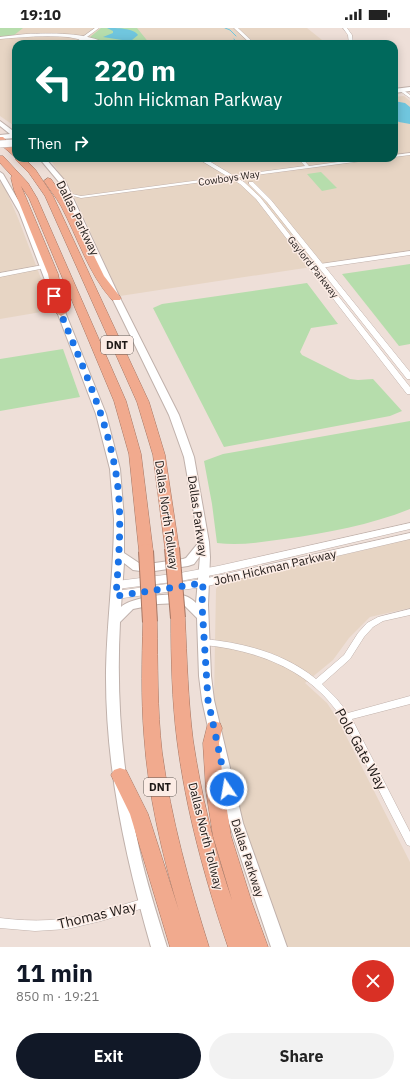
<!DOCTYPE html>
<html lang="en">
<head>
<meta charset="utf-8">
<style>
  :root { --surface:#fff; --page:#f2f2f2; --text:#222; --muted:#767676; --accent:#111827 }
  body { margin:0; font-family:"IBM Plex Sans",sans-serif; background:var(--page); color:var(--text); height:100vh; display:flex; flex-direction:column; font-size:15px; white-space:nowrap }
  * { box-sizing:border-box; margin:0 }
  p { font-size:13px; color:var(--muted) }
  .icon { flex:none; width:22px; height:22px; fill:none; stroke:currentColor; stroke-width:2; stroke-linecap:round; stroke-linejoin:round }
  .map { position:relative; height:919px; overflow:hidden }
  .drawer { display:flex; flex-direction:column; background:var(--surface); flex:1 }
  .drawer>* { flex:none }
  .banner { position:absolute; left:12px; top:12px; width:386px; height:122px; border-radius:12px; box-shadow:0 2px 10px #0003; background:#00695c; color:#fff; overflow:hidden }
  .pin { position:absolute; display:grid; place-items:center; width:34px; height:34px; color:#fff; margin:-17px; border-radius:8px; box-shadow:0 2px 6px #0006 }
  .me { position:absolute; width:44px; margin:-22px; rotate:348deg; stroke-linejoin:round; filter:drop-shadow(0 0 3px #0008) }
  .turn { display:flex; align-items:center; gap:14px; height:84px; padding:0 16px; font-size:18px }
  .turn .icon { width:52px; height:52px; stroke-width:2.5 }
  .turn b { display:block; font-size:28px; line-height:34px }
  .then { display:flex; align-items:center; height:38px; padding:0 16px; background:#0003; gap:8px; font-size:15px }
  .round { display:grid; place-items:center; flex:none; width:42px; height:42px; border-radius:21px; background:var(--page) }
  .overview { display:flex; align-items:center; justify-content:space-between; height:68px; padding:0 16px }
  h1 { font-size:24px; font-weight:800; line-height:30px; color:var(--accent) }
  .action { display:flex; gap:8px; margin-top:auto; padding:8px 16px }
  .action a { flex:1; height:46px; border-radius:24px; background:var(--accent); color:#fff; font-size:16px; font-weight:800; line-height:46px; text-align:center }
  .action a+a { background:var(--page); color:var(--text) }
  .status { display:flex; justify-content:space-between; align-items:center; height:28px; padding:0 20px; background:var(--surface); direction:ltr }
  .status svg { height:11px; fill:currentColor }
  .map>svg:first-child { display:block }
</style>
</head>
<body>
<div class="status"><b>19:10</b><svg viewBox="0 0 49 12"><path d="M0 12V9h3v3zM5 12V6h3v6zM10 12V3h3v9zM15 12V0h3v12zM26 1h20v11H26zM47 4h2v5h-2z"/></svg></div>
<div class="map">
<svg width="410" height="919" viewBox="0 0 410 919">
  <rect width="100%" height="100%" fill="#eedfd8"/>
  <g fill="#e7d5c4">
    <polygon points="0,0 307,0 327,16 16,16 16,99 0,88"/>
    <polygon points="404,68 410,73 410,224 120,268 71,162 49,130 394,130 394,69"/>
    <polygon points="0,154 5,160 18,190 53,282 0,291"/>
    <polygon points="410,510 410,580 370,589 349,610 333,632 305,655 327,675 337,690 410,834 410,919 287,919 241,801 220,721 214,669 216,561 220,555 373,520"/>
  </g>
  <g fill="#b6ddac">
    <polygon points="0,0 23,0 13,8 0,9"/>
    <polygon points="101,0 137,0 150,16 108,16 89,10"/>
    <polygon points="321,144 337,160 322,163 307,146"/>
    <polygon points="410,236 410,316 399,318 342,246"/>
    <polygon points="307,255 338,296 311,300 300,324 302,327 350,351 358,352 373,351 402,383 390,388 224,419 153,280 162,276"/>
    <polygon points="63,321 80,369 0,383 0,331"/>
    <path d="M 410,393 L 410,481 C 370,497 327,505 284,511 C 262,514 240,518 217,515 L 212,476 L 204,433 L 223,426 Z"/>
  </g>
  <g fill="#70c6de">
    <path d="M 107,0 C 116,0 134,0 138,7 L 132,12 L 134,13 L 128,16 L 122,12 L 103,9 L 113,5 L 113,3 Z"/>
    <polygon points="394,73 405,75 410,79 410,96 399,94 394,91"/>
  </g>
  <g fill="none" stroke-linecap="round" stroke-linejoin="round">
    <g stroke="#70c6de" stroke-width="1">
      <polyline points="225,0 230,2 236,8"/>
      <polyline points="234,11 237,16"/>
    </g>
    <g stroke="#c0b1ab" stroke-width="1">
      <g id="minor">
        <polygon points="95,0 99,0 79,15 77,15 77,13"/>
        <polygon points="234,0 238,0 255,16 251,16"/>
        <polygon points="343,0 347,0 352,7 353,16 349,16 348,7"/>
        <polygon points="400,61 402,61 410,67 410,70 400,63"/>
        <polygon points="410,125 410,127 394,129 394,127"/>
        <polygon points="298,130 302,130 309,138 367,130 379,130 377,131 81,170 66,166 68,165 81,168 305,138"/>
        <polygon points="410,223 410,227 313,241 310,239 313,237"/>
        <polygon points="43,237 45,238 45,240 0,249 0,245"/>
        <path d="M 410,581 L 410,587 L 383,593 L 373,599 L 364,609 L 350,631 L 322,656 L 336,670 L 348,685 L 410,668 L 410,676 L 352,691 L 410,804 L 410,818 L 407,817 C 393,790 379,763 366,736 C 356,718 348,699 336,682 C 305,640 255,622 204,617 L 201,616 L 200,614 L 201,612 L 204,611 C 244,615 284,625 316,651 L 344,627 L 358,605 L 367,595 L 378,589 Z"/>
        <path d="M 146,870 L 150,872 L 151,875 L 150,878 L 101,893 L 67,901 L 35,903 L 0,900 L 0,890 C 16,892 33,893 50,892 C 83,890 114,879 146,870 Z"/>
      </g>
    </g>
    <g stroke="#c0b1ab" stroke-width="1">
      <g id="tertiary">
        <path d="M 26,6 C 50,5 87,4 107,16 C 94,16 81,11 68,9 C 45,7 22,9 0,11 L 0,9 Z"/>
        <polygon points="197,130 204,130 244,154 260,169 410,359 410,366 407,366 256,171 240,156"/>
        <polygon points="249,154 253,154 271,172 410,344 410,351 407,351 267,174 249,156"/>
        <polygon points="410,495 410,501 218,546 180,553 117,561 113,560 112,557 113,554 117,553 180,545 218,538"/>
        <polygon points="410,505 410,511 203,559 116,571 112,570 111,567 112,564 116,563 203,551"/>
      </g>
    </g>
    <g stroke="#c0b1ab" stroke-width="2">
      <g id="secondary">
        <polygon points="410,59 410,63 394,65 394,61"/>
        <polygon points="0,93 16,105 16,110 0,111 0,107 10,106 0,98"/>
        <path d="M 39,130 L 45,130 L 65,153 L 120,270 L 179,387 L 194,429 L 209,514 L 210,529 L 208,577 L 211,648 L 214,672 L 243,795 L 287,919 L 271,919 L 229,795 L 202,672 L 199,648 L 197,590 L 185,578 L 179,575 L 158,576 L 133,581 L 120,594 C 116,670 122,745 139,820 C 146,853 157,886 167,919 L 151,919 C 125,828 105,737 106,642 C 107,592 114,542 114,491 L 110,441 L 96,386 L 19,184 L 0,151 L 0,144 L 3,146 L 25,184 L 106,386 L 120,441 L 124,491 L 124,525 L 139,535 L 148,536 L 183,531 L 186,530 L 199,514 L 184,429 L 169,387 L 112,270 L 59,154 ZM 200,528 L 196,575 C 192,571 186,567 180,567 C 166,565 130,570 121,579 L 124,535 L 133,542 L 148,544 L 188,538 L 194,536 Z"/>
      </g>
    </g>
    <g stroke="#a77764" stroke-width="1">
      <g id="motorway">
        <polygon points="0,109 3,109 16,122 16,130 24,130 35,141 53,168 149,374 165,427 179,520 177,523 172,525 167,523 165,520 153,427 137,374 45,168 29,145 16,132 15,129 0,116"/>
        <polygon points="0,128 3,128 28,155 37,170 126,373 141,426 153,523 151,526 146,528 141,526 139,523 129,426 114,373 29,170 21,158 58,246 66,285 61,288 56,285 48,246 14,162 11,150 12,148 0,135"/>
        <path d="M 48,150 L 51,151 L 69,177 L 104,248 L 121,270 L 120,272 L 112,272 C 88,245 78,210 61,178 C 56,169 49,161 44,153 Z"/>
        <path d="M 178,584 L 183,586 L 185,590 C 187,631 188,672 193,712 C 201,766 214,820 232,872 L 213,808 L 206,763 L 203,715 L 208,695 L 214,693 L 220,695 L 222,700 L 219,715 L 224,763 L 231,808 L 252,875 L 268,919 L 248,919 L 235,881 L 248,919 L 228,919 C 205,851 186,783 177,712 C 172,672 171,631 171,590 L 173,586 Z"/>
        <path d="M 150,588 L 155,590 L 157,594 C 158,637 157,681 162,724 C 171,791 189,855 209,919 L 170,919 L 130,786 L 111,747 L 114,742 L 120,740 L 126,742 L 148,786 L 179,883 C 162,826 148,767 144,707 C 141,669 142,632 143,594 L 145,590 Z"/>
      </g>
    </g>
    <use href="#minor" fill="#fff" fill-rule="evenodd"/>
    <use href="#tertiary" fill="#fff" fill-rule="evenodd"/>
    <use href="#secondary" fill="#fff" fill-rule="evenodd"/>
    <use href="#motorway" fill="#f1aa8e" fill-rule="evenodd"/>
    <g stroke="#c0b1ab" stroke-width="8" stroke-linecap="butt">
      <polyline id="secondary-bridge" points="0,116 15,115"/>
    </g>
    <g stroke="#a77764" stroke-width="16" stroke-linecap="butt">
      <g id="motorway-bridge">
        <polyline points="172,520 178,590"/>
        <polyline points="146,523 150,594"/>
      </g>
    </g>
    <use href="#secondary-bridge" stroke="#fff" stroke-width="7"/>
    <use href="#motorway-bridge" stroke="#f1aa8e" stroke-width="14"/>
  </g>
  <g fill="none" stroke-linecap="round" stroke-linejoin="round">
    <path stroke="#1a73e8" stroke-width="7" stroke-dasharray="0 12.6" d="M 54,268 C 76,325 104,380 115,440 C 123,482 119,525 116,568 L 203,555 L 202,577 L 208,672 L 227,761"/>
  </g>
  <g text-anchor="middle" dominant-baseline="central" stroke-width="3" stroke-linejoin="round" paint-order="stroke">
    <g font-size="10" fill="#1d1816" stroke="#fcece5">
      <text transform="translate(229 150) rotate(-8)">Cowboys Way</text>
      <text transform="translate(313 239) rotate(52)">Gaylord Parkway</text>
    </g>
    <g fill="#fcece5" stroke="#605854" stroke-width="1">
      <rect x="101" y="308" width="32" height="18" rx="3"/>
      <rect x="144" y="750" width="32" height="18" rx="3"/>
    </g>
    <g font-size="11" font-weight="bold" fill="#1d1816">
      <text x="117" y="317">DNT</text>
      <text x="160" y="759">DNT</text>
    </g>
    <g font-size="12" fill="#1d1816" stroke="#fcece5">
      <text transform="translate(78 190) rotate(64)">Dallas Parkway</text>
      <text transform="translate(167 487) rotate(82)">Dallas North Tollway</text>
      <text transform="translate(198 488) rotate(82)">Dallas Parkway</text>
      <text transform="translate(275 539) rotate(-13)">John Hickman Parkway</text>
      <text transform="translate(206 808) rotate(76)">Dallas North Tollway</text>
      <text transform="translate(248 830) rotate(72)">Dallas Parkway</text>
    </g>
    <g font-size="14" fill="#1d1816" stroke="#fcece5">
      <text transform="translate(361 721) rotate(61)">Polo Gate Way</text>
      <text transform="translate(97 887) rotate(-13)">Thomas Way</text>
    </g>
  </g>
</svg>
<div class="pin" style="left:54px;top:268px;background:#d93025"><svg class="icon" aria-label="arrive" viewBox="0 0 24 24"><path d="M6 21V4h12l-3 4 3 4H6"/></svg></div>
<svg class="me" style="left:227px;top:761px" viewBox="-20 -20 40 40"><circle r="17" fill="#1a73e8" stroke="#fff" stroke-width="3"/><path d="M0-11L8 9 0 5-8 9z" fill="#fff"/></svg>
<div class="banner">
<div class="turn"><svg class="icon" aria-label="left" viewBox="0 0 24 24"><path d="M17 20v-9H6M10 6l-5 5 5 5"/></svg><div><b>220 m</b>John Hickman Parkway</div></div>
<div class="then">Then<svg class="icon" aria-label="right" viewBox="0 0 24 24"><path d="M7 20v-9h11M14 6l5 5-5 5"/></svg></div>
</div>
</div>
<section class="drawer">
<div class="overview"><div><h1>11 min</h1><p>850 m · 19:21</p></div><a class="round" style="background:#d93025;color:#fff"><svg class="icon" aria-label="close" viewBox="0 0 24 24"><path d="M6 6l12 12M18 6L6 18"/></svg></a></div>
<div class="action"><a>Exit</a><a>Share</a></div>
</section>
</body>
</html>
